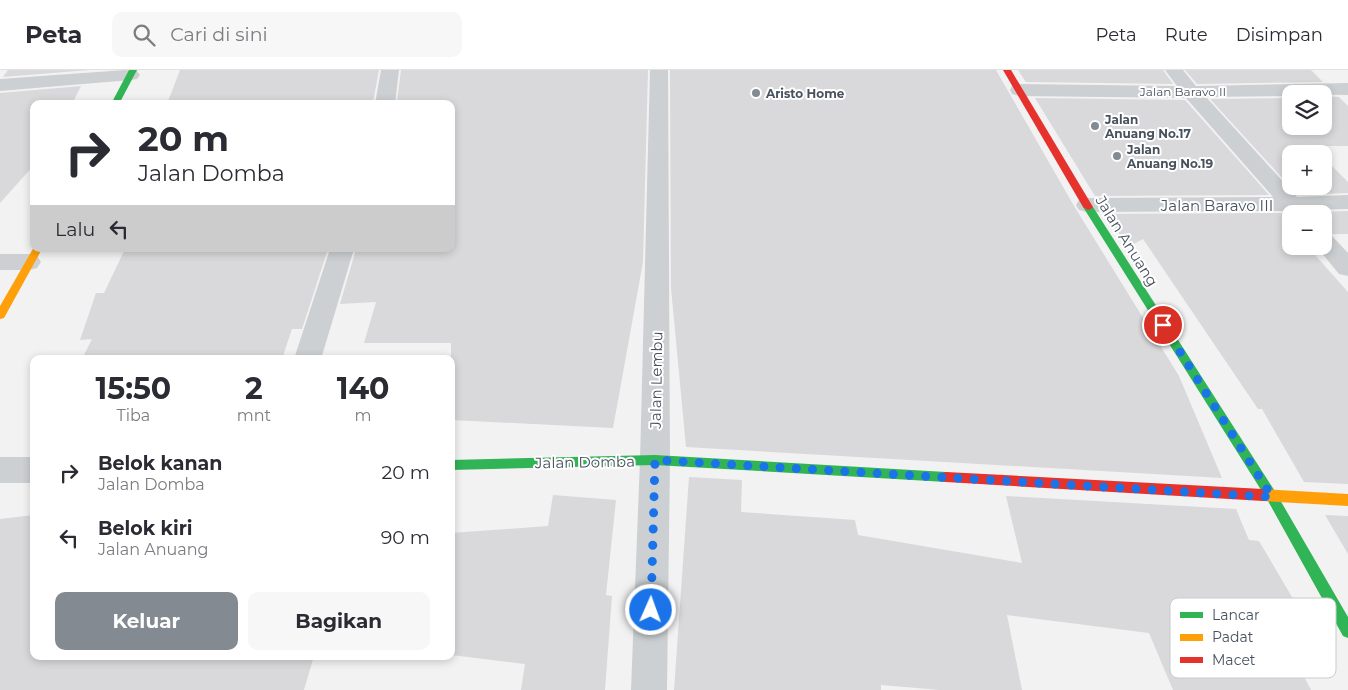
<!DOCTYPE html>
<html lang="id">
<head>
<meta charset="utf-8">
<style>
  :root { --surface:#fff; --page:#f7f7f7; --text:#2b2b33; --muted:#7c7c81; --line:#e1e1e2; --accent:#848a92 }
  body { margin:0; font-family:Montserrat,sans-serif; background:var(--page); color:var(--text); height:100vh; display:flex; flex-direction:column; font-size:19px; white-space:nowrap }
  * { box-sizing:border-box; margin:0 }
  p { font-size:16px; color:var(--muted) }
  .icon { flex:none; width:28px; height:28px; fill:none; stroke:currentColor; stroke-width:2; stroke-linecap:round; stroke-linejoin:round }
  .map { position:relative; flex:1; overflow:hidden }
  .drawer { position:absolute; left:30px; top:285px; width:425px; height:305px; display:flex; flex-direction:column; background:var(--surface); border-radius:10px; box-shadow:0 2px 8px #0003 }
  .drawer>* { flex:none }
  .guide { position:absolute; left:30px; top:30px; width:425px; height:152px; border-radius:10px; box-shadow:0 2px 8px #0003; background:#fff; color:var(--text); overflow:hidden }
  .controls { position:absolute; left:1282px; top:15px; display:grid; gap:10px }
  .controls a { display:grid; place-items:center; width:50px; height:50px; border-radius:10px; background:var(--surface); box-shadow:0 2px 8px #0003; font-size:25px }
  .pin { position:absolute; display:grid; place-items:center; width:42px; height:42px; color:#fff; margin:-21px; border:2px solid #fff; border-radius:50%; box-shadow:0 1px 5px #0007 }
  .me { position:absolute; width:55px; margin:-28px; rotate:2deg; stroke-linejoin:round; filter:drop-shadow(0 0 4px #0008) }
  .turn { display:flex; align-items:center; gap:18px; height:105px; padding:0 25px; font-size:22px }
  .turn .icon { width:65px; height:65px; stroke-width:2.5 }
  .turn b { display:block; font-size:35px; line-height:42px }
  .then { display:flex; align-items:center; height:48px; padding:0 25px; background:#0003; gap:10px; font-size:19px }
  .eta { display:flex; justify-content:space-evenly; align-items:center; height:85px; text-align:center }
  .eta b { font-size:30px; font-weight:700; line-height:35px }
  .cta { display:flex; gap:10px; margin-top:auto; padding:10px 25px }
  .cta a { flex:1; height:58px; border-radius:10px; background:var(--accent); color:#fff; font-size:20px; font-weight:700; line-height:58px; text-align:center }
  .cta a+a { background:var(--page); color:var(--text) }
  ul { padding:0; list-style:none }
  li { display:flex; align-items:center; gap:15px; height:65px; padding:0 25px }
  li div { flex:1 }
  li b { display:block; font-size:19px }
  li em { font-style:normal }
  header { display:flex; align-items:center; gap:30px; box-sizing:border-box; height:70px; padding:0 25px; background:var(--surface); border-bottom:1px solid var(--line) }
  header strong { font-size:24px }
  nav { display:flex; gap:28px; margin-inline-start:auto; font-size:18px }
  .search { width:350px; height:45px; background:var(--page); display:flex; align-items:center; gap:12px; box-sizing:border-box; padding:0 18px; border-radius:10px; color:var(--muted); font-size:19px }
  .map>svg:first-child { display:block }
</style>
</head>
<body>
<header>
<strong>Peta</strong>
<div class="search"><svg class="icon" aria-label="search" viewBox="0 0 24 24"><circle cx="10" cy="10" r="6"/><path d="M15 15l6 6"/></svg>Cari di sini</div>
<nav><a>Peta</a><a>Rute</a><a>Disimpan</a></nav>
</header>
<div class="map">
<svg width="1348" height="620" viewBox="0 0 1348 620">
  <rect width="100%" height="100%" fill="#f2f2f2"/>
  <g fill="#d9d9db">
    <polygon points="8,0 89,0 3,7"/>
    <polygon points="180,0 379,0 373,32 167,34"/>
    <polygon points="401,0 648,0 643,192 613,358 451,350 451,273 364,273 376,232 340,234 356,179 451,179 451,34 418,34 420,30 397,31"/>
    <polygon points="670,0 996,0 1074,136 1179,306 1222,408 686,377 671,218"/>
    <polygon points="1018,0 1163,0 1173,14 1026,12"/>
    <polygon points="1185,0 1311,0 1323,12 1197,14"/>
    <polygon points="81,16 72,34 34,34 34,95 0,133 0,23"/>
    <polygon points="1324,26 1339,27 1348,36 1348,76 1312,76 1320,84 1291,84 1291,116 1324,116 1324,88 1348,112 1348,123 1298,125 1210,29 1291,28 1291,56 1324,56"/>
    <polygon points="1035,28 1185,30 1269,125 1095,126"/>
    <polygon points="1348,141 1348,164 1333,164 1324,161 1324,144 1310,144 1310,142"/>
    <polygon points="1284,143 1291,149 1291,176 1307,176 1348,222 1348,414 1304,412 1262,339 1258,339 1143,169 1128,177 1106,144"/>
    <polygon points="125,179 328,179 302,259 292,259 282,289 82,289 92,269 80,270 96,223 104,223"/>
    <polygon points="689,407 742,410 741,442 855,450 858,465 1022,493 1006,426 1236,439 1249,470 1259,471 1321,576 1287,574 1311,620 1173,620 1149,563 1007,545 1022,620 940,620 881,615 881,620 674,620"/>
    <polygon points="553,425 616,430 606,525 612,526 605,620 521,620 525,594 451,585 451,463 548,456"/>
    <polygon points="34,445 34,586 314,586 304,620 0,620 0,449"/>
    <polygon points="1325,445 1348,446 1348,484"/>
  </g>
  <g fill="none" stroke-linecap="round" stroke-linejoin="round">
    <g fill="#cdd0d2" fill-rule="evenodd">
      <polygon points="125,0 137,1 140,5 137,9 131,10 0,21 0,9"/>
      <polygon points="381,0 399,0 395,34 375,34"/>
      <polygon points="650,0 668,0 670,390 667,620 631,620 640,390"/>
      <polygon points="1165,0 1183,0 1196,16 1348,13 1348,25 1291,24 1291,26 1206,27 1297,127 1348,125 1348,139 1308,140 1308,144 1291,144 1291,147 1285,141 1087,142 1079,140 1076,135 1079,130 1087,128 1273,127 1186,28 1019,26 1012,24 1010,20 1012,16 1019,14 1177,16"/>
      <polygon points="1324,163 1332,166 1348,183 1348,206 1339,204 1316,176 1324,176"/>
      <polygon points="330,179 354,179 321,289 294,289"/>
      <polygon points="0,184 29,184 37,186 41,192 37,198 29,200 0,200"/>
      <rect x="0" y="387" width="34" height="26"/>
    </g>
    <g fill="#30b455" fill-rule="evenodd">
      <polygon points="129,0 137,0 119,34 111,34"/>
      <polygon points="1088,134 1093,137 1276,423 1348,547 1348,568 1343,566 1268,431 1083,137"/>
      <polygon points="655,385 946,402 950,403 952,407 950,411 946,412 655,395 451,400 451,390"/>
    </g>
    <g fill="#ff9f0a" fill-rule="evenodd">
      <polygon points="34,177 34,179 42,179 4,248 0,249 0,236"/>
      <polygon points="1263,419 1348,424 1348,436 1263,431 1259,429 1257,425 1259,421"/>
    </g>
    <g fill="#e5322d" fill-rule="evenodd">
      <polygon points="1003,0 1011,0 1093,137 1091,139 1088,140 1083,137"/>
      <polygon points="946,402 1263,419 1267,421 1269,425 1267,429 1263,431 946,412 942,411 940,407 942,403"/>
    </g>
  </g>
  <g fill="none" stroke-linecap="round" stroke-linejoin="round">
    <polyline stroke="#1a73e8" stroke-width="9" stroke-dasharray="0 16.2" points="651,540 655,390 1272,427 1163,255"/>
  </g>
  <g fill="#848a92" stroke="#fff" stroke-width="2">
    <circle cx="756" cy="23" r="5"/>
    <circle cx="1095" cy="56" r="5"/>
    <circle cx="1117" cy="86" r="5"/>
  </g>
  <g text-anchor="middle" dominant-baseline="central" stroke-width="4" stroke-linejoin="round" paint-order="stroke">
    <g font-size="12" fill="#48525e" stroke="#fff">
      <text x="1183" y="21">Jalan Baravo II</text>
    </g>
    <g font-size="12" font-weight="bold" fill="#48525e" stroke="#fff" text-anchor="start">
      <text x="766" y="23">Aristo Home</text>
      <text x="1105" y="49">Jalan<tspan x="1105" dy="14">Anuang No.17</tspan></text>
      <text x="1127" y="79">Jalan<tspan x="1127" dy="14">Anuang No.19</tspan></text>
    </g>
    <g font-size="15" fill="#48525e" stroke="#fff">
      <text x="1217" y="135">Jalan Baravo III</text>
      <text transform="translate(1127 171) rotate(58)">Jalan Anuang</text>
      <text transform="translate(656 310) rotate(-89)">Jalan Lembu</text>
      <text transform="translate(585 392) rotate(-1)">Jalan Domba</text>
    </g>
  </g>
  <rect x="1170" y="528" width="166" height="80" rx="8" fill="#fff" stroke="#c8cbcf" stroke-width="1"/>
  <rect x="1180" y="542" width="23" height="6" fill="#30b455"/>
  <rect x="1180" y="564" width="23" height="7" fill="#ff9f0a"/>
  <rect x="1180" y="587" width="23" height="6" fill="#e5322d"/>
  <g font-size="14" fill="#48525e">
    <text x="1212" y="550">Lancar</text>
    <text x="1212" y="572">Padat</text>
    <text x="1212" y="595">Macet</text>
  </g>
</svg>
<div class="controls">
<a><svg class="icon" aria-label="layers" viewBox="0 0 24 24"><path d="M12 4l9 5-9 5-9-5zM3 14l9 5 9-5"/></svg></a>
<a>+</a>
<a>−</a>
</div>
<div class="pin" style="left:1163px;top:255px;background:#d93025"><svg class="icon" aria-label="arrive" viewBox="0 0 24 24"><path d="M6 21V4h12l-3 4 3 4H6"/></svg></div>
<svg class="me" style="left:651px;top:540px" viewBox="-20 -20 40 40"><circle r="17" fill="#1a73e8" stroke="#fff" stroke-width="3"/><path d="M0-11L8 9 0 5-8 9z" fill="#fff"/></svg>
<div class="guide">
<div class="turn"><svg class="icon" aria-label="right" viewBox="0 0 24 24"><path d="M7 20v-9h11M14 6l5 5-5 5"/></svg><div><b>20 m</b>Jalan Domba</div></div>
<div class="then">Lalu<svg class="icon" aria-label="left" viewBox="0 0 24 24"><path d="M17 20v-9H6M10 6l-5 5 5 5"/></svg></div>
</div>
<section class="drawer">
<div class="eta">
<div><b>15:50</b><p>Tiba</p></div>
<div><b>2</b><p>mnt</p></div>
<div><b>140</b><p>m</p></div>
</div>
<ul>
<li><svg class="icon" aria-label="right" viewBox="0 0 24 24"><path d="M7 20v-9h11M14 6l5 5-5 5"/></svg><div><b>Belok kanan</b><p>Jalan Domba</p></div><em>20 m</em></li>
<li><svg class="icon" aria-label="left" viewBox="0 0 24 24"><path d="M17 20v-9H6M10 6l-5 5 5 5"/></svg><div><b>Belok kiri</b><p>Jalan Anuang</p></div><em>90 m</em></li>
</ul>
<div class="cta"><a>Keluar</a><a>Bagikan</a></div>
</section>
</div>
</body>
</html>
